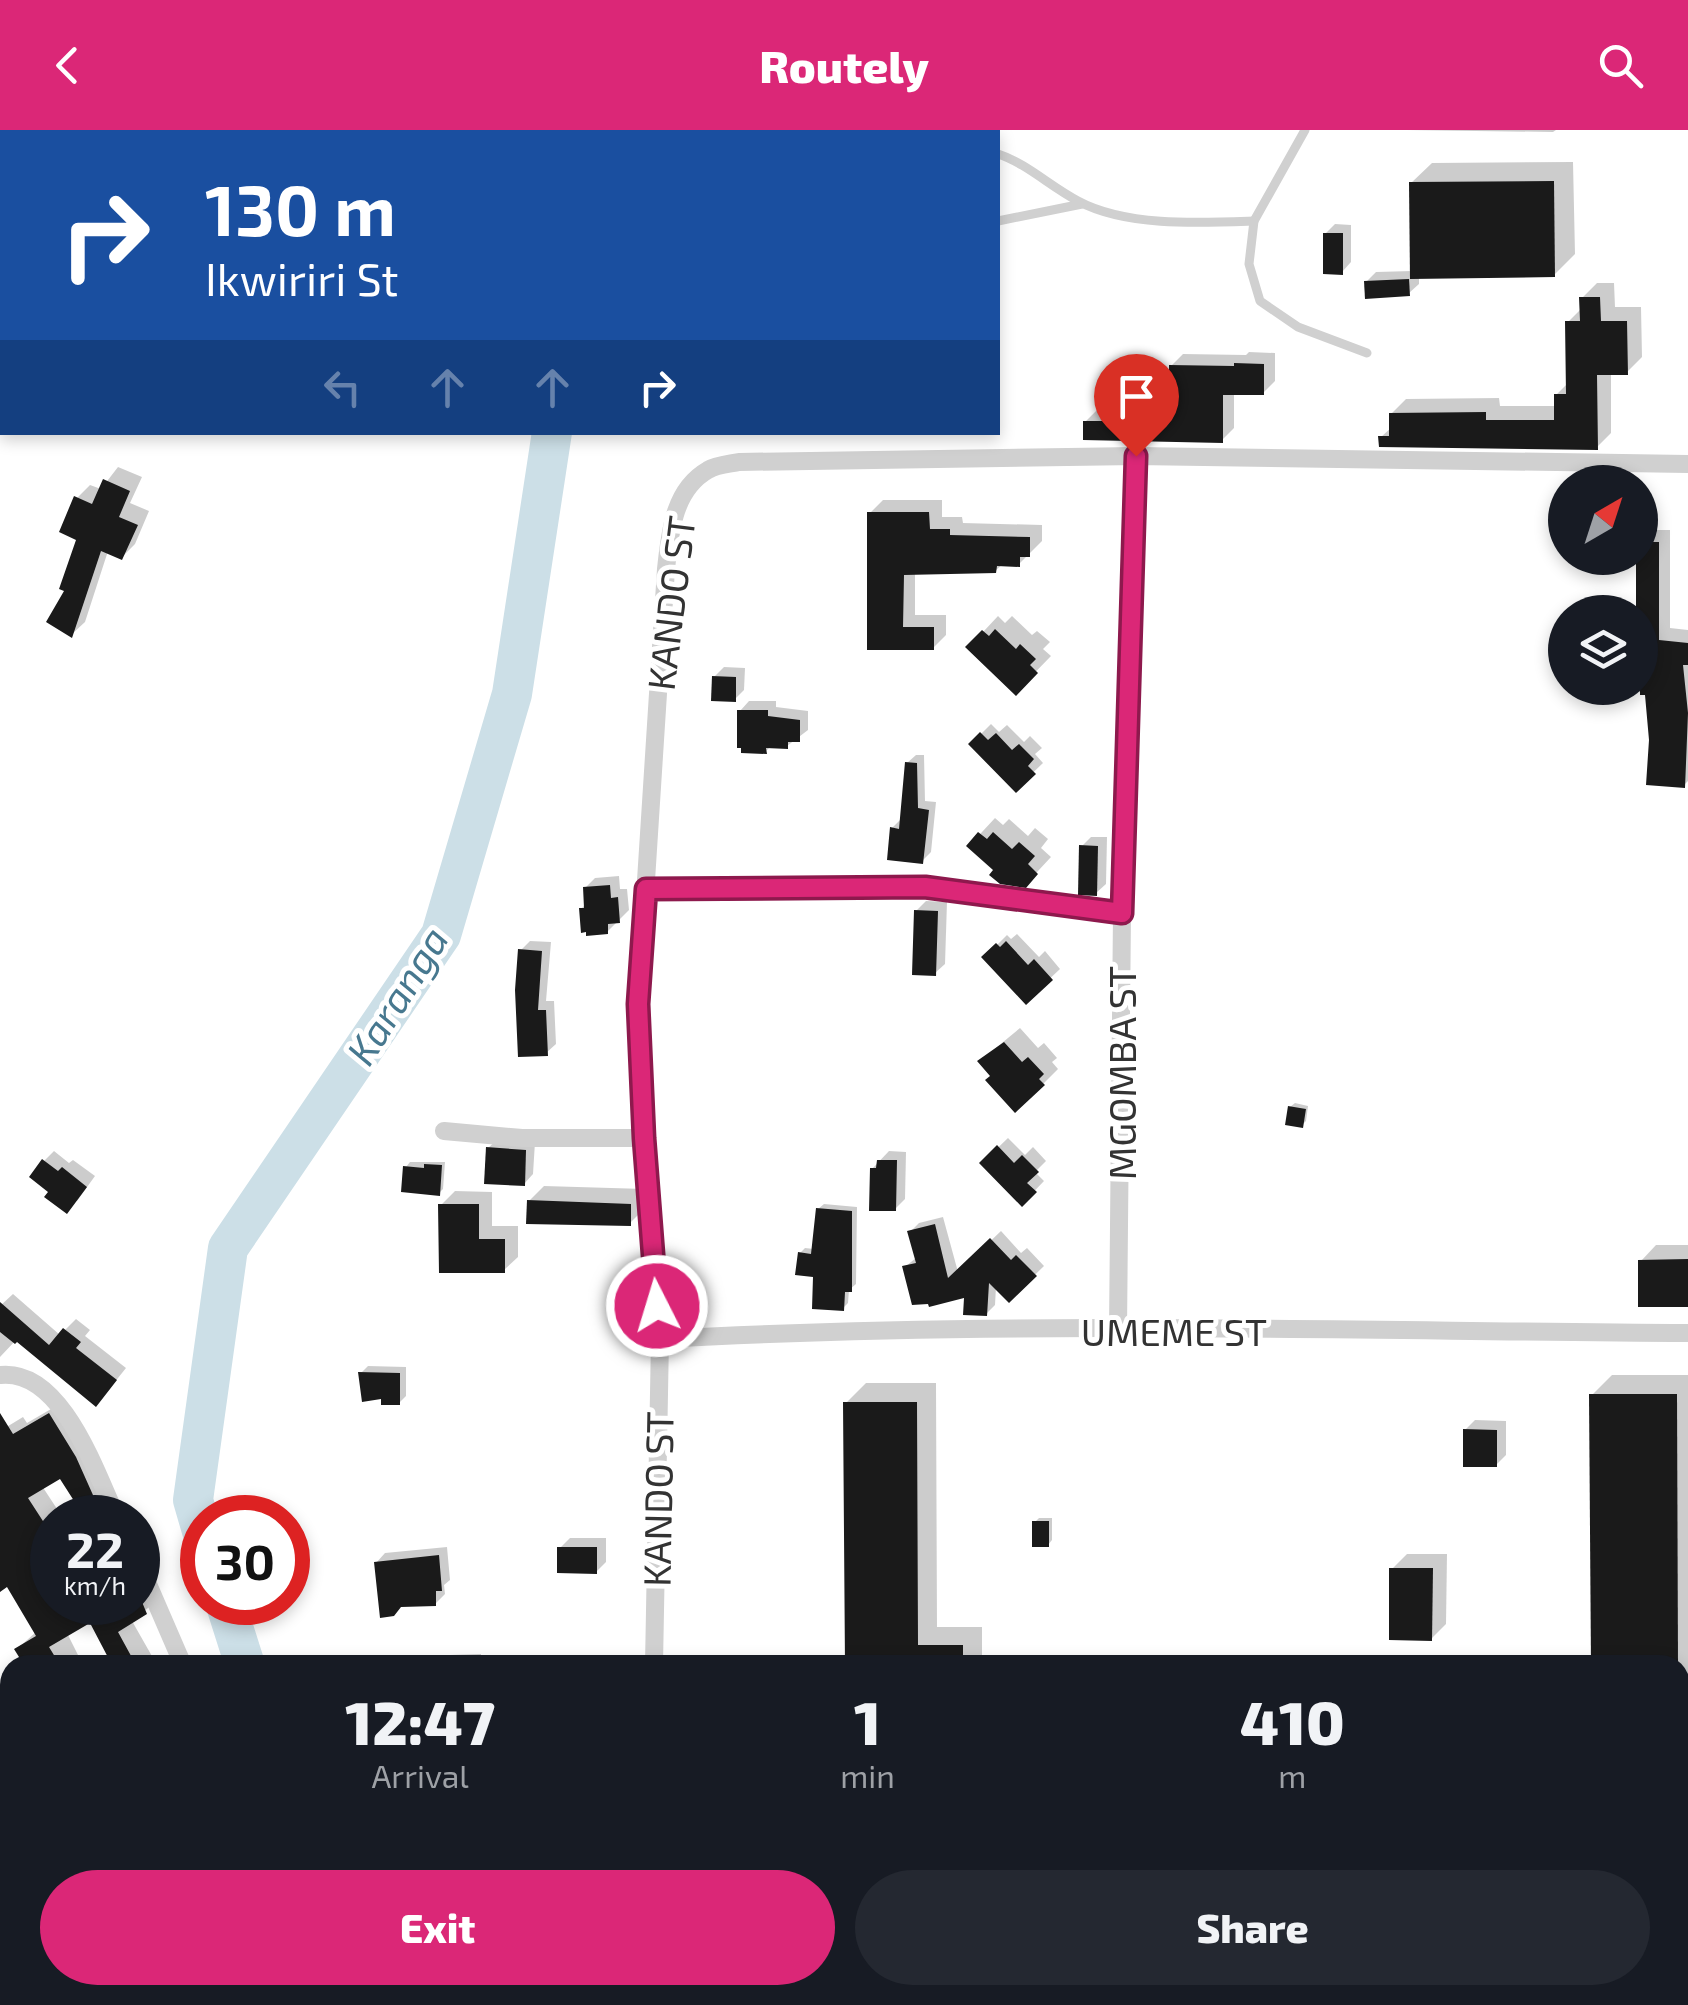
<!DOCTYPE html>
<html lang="en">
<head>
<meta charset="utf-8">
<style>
  :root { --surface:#171b24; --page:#242831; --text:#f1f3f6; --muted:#9ea1a6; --accent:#db2777 }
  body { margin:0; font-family:"Exo 2",sans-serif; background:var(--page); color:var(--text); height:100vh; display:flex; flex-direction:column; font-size:38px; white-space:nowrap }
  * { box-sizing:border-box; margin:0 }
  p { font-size:32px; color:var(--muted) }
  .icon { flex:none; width:55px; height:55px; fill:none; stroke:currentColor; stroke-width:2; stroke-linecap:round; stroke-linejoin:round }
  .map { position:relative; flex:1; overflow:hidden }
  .details { position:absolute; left:0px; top:1525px; width:1690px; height:350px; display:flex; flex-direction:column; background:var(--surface); border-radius:30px 30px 0 0; box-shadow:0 5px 15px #0003 }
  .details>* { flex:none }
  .hud { position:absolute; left:0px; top:0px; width:1000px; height:305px; box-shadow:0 5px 15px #0003; background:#1a4fa0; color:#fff; overflow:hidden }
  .needle { width:65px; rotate:39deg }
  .controls { position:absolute; left:1548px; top:335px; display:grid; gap:20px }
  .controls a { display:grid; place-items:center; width:110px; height:110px; border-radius:50%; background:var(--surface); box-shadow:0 5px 15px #0003; font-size:50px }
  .speed { position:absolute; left:30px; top:1365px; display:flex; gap:20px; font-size:50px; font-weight:700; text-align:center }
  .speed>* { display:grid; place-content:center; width:130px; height:130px; border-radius:50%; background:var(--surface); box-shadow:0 5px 15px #0003; line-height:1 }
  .speed small { font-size:25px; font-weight:400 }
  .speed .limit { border:15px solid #d22; background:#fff; color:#111 }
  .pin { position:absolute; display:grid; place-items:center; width:85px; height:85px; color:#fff; margin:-102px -42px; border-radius:50% 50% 50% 0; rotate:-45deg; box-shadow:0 0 10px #0007 }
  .pin .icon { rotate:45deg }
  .me { position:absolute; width:110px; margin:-55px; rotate:355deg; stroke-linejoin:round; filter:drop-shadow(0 0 8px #0008) }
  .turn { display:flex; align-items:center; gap:35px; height:210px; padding:0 40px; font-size:45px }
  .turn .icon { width:130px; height:130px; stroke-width:2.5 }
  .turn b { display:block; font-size:70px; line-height:85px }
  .lanes { display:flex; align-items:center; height:95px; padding:0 40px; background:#0003; justify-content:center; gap:50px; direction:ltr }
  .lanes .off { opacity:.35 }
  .eta { display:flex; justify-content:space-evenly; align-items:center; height:170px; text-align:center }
  .eta b { font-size:60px; font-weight:800; line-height:70px }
  .button { display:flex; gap:20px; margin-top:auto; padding:20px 40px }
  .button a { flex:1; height:115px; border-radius:60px; background:var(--accent); color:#fff; font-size:40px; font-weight:800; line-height:115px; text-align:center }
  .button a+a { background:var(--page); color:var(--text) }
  header { display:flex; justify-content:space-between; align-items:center; height:130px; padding:0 40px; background:var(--accent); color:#fff; font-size:45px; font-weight:800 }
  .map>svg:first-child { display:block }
</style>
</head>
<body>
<header><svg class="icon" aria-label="back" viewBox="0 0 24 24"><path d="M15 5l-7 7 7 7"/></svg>Routely<svg class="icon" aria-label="search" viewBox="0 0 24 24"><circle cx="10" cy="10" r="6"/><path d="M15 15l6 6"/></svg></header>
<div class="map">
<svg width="1688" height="1875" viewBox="0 0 1688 1875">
  <rect width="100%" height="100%" fill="#fff"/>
  <g fill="#0003">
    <polygon points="1407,0 1556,0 1553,2"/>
    <polygon points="1573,32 1575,124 1554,145 1419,146 1419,154 1409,163 1366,152 1376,142 1412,141 1411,53 1432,33"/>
    <polygon points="1335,94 1351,95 1351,132 1342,142 1325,104"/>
    <polygon points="1597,153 1614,153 1615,177 1641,177 1642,227 1627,242 1611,242 1611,303 1596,318 1381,307 1392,297 1391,284 1406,269 1499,268 1500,276 1556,276 1556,265 1569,252 1568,192 1582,178 1582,168"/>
    <polygon points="1249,222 1275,223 1275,251 1263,263 1234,262 1234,298 1222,310 1085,292 1097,280 1130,280 1136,275 1171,275 1171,236 1183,224 1246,225"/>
    <polygon points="118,337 142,347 130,373 149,381 135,414 122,427 108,421 85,492 72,504 67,459 79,408 77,368 90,355 101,359"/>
    <polygon points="883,370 942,370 942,387 962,387 963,393 1042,395 1042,411 1019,434 1003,434 995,441 915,442 915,485 946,485 946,505 933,518 869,517 870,383"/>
    <polygon points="1652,400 1670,400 1670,498 1688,500 1688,651 1684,655 1651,610 1647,562 1636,562 1636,558 1640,558 1640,482 1637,482 1640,412"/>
    <polygon points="998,486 1005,493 1012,486 1032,505 1037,501 1050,512 1043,519 1051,526 1016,562 969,517"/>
    <polygon points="724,537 745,538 744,560 735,569 714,547"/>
    <polygon points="749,571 776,571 776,577 808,581 808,600 787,616 771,616 766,621 740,581"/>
    <polygon points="991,594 999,602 1007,595 1024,612 1030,606 1042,618 1035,624 1043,633 1016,659 971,614"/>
    <polygon points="916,625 924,625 925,671 936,672 931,722 922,731 892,698 902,688 907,633"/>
    <polygon points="995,688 1003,695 1009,689 1028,706 1035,698 1048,709 1041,718 1051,727 1025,755 997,740 969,716"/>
    <polygon points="1091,707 1107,707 1106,754 1096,763 1082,716"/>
    <polygon points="619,746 620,759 627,759 629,780 607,802 581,779 586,774 585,758 595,748"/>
    <polygon points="926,771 947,772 945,834 935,843 916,781"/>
    <polygon points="1017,804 1039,827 1045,821 1060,839 1026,871 985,827 1007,805 1011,809"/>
    <polygon points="530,811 551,812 546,871 554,871 556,914 546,923 521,820"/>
    <polygon points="1020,898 1038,918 1044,913 1057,928 1052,932 1058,939 1043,954 994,945 980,931"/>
    <polygon points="1295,973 1308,976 1306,991 1302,995 1290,977"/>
    <polygon points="1008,1008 1025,1025 1033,1017 1046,1031 1035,1042 1044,1051 1022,1074 982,1033"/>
    <polygon points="498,1009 535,1012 533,1044 524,1054 488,1018"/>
    <polygon points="54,1021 69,1033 73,1030 95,1046 77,1071 52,1061 44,1031"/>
    <polygon points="889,1021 906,1022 905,1069 895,1079 872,1039"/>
    <polygon points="410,1032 445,1032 443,1059 439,1063 406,1037"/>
    <polygon points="544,1056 645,1059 645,1078 630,1093 529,1071"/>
    <polygon points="455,1061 492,1062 492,1096 518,1096 518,1127 504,1140 441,1075"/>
    <polygon points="824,1074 857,1077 856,1154 849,1160 848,1173 843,1178 800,1123 805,1118 814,1119 818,1079"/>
    <polygon points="943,1087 958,1142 1001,1101 1021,1123 1027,1118 1044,1136 1009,1170 996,1157 995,1175 986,1184 967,1165 905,1137 917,1127 910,1102 919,1093"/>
    <polygon points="1656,1115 1688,1115 1688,1175 1641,1131"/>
    <polygon points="13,1164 60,1205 76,1189 90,1200 85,1206 126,1238 106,1263 17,1209 0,1227 0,1176"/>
    <polygon points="368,1236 406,1237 406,1266 399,1273 384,1267 361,1243"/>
    <polygon points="1612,1245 1688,1245 1688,1579 1680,1587 1680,1535 1593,1535 1592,1265"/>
    <polygon points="866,1253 936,1253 937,1497 982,1497 982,1535 848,1535 846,1273"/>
    <polygon points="63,1272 113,1368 88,1388 60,1345 42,1356 63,1388 52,1388 52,1472 138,1472 138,1420 159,1469 132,1491 157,1535 115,1535 91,1489 67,1503 83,1535 26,1535 17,1519 36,1502 0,1445 0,1301 23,1287 27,1293"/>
    <polygon points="1475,1290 1506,1291 1506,1325 1496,1335 1465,1300"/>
    <polygon points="1039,1388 1052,1388 1052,1410 1048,1415 1035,1392"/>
    <polygon points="570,1408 606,1408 606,1432 596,1442 560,1418"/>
    <polygon points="447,1417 450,1450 444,1455 445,1464 435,1474 376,1433 385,1423"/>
    <polygon points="1407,1424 1447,1424 1446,1494 1431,1509 1392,1439"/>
    <polygon points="481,1524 481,1535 409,1535 418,1526"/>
    <polygon points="1688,1649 1688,1845 1680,1845 1680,1657"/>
    <polygon points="426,1865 452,1865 450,1875 425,1875"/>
    <polygon points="1136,1865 1168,1865 1169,1875 1136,1875"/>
    <polygon points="1280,1865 1343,1865 1335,1875 1270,1875"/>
  </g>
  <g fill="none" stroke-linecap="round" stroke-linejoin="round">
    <g stroke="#ccdfe7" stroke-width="40">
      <polyline points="575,2 575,0"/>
      <polyline points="202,1401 193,1370 228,1118 441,805 512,564 552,302"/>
      <polyline points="225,1472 245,1535"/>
      <polyline points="226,1875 235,1865"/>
    </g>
  </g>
  <g fill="#1a1a1a">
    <polygon points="1554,51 1555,147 1410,149 1409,52"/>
    <polygon points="1323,103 1343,103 1343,145 1323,144"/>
    <polygon points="1409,149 1410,166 1365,169 1364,151"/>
    <polygon points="1579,167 1600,167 1601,191 1627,191 1628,245 1597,245 1598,320 1379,317 1378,306 1389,306 1389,283 1486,282 1486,290 1554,290 1554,264 1566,264 1565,191 1580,191"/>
    <polygon points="1234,233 1264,234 1264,265 1223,265 1223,313 1083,310 1083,291 1121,291 1121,286 1169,287 1169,235 1234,236"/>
    <polygon points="103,349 130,361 119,387 138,395 122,430 101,421 72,508 46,492 64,461 59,459 76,410 59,402 74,366 92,374"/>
    <polygon points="867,382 929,382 930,399 950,399 950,405 1030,407 1030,427 1020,427 1020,437 997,436 996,443 904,445 903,497 934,497 934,520 867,520"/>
    <polygon points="1640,412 1659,412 1659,510 1688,513 1688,535 1683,535 1688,583 1685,658 1646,655 1649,610 1645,565 1640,565 1640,482 1636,482 1636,428 1640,428"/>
    <polygon points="995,499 1016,519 1020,514 1036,529 1030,535 1038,543 1016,566 965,517 982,500 989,506"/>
    <polygon points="712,546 736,547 736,572 711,571"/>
    <polygon points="737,580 768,580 768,586 800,590 800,612 788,612 788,619 766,618 767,624 741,623 741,618 737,618"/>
    <polygon points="980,602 988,610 996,603 1012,620 1019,614 1034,629 1028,636 1036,644 1016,663 968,614"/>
    <polygon points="905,632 917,633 918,678 929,680 923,734 887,730 890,697 899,699"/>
    <polygon points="978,702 987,709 993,702 1012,719 1019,712 1035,726 1028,734 1038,744 1026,758 1000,754 989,745 993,740 966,716"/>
    <polygon points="1079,715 1098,716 1097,766 1078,765"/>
    <polygon points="610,755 611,768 618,767 620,793 608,794 608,804 586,806 586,802 581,803 579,778 584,778 583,757"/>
    <polygon points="914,780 938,781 936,846 912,845"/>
    <polygon points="1006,811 1028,835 1034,829 1053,850 1026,875 981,827 996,813 1000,817"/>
    <polygon points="518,819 542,821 538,880 546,880 548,926 518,927 515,860"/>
    <polygon points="1004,912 1022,932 1028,927 1044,944 1039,949 1045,955 1015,983 985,950 990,946 977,931"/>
    <polygon points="1288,976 1306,979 1303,998 1285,995"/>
    <polygon points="997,1015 1014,1033 1022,1025 1039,1042 1027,1053 1037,1062 1022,1077 979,1033"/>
    <polygon points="486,1017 526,1020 525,1056 484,1054"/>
    <polygon points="42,1029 58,1041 62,1037 87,1057 67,1084 44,1067 48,1062 29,1047"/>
    <polygon points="877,1030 897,1030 896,1081 869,1081 870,1038 876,1038"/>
    <polygon points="424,1034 442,1035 440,1066 401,1062 403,1036 424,1038"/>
    <polygon points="527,1070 631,1074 631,1096 526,1094"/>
    <polygon points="438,1074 479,1074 479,1109 505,1109 505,1143 439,1143"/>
    <polygon points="816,1078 852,1081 852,1162 845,1162 844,1181 812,1179 813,1147 795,1145 798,1122 811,1124"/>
    <polygon points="935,1094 948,1148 990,1108 1011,1130 1016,1125 1037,1146 1009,1173 989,1153 987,1186 963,1185 964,1168 929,1177 928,1174 912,1175 902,1136 916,1133 907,1101"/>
    <polygon points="1688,1129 1688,1177 1638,1177 1638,1130"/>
    <polygon points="0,1172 49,1215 63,1198 81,1212 76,1218 117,1250 96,1277 17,1212 15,1214 0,1202"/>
    <polygon points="358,1242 400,1243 400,1275 381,1275 381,1269 362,1272"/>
    <polygon points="1589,1264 1677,1264 1678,1535 1591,1535"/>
    <polygon points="843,1272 917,1272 918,1515 963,1515 963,1535 845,1535"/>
    <polygon points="0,1283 13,1304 49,1283 76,1327 101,1383 85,1388 60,1349 28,1368 52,1405 52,1472 142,1472 147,1484 118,1502 136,1535 112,1535 90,1493 49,1517 60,1535 24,1535 14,1519 36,1506 7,1457 0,1462"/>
    <polygon points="1463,1299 1497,1300 1497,1337 1463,1337"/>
    <rect x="1032" y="1391" width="17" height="26"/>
    <polygon points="557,1417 597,1417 597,1444 557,1443"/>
    <polygon points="439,1425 442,1461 436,1461 436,1476 401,1477 394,1486 380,1488 374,1432"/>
    <polygon points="1389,1438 1433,1438 1432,1511 1389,1510"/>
  </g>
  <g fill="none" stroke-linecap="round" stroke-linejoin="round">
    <g stroke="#d0d0d0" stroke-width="9">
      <polyline points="1305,0 1254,91 1249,134 1260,171 1298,197 1367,223"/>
      <path d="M 998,24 C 1026,33 1051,57 1078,71 C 1126,97 1201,93 1254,91"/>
      <polyline points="998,91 1082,74"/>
    </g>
    <g stroke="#d0d0d0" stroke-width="18">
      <polyline points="40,2 41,0"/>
      <polyline points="0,256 2,241"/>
      <polyline points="646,759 925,757 1122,783"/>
      <polyline points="444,1001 522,1008 644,1008"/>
      <polyline points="1118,1200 1122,783 1136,326"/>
      <path d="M 660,1209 C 1002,1190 1346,1201 1688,1203"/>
      <path d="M 0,1245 C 62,1238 96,1343 117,1388"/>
      <polyline points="138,1431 183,1535"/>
      <path d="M 654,1535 L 660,1209 L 644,1008 L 638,875 L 666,439 C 670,403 673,360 708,340 C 716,335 730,334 739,332 L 1136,326 L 1688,334"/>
      <polyline points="0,1647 10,1676"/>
      <polyline points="81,1865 85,1875"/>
      <polyline points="648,1875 648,1865"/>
    </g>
  </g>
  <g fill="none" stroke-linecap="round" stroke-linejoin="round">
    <g stroke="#8e194d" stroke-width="25">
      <polyline id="route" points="657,1176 644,1008 638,874 646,759 925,757 1122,783 1136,326"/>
    </g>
    <use href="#route" stroke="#db2777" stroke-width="18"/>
  </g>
  <g text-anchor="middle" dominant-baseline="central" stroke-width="10" stroke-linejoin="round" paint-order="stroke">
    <g font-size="38" fill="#333" stroke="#fff">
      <text transform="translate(670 473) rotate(-83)">KANDO ST</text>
      <text transform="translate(1121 943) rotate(-90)">MGOMBA ST</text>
      <text x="1174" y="1201">UMEME ST</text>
      <text transform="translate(657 1369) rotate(-89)">KANDO ST</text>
    </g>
    <g font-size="40" font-style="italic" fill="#47788f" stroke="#fff">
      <text transform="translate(396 865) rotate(-58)">Karanga</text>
    </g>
  </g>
</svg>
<div class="controls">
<a><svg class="needle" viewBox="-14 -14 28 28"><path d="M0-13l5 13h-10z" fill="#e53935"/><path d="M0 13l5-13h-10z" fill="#9ea1a6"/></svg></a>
<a><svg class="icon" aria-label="layers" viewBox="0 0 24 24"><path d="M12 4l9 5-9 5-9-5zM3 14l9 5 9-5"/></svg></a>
</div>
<div class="speed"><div>22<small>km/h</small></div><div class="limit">30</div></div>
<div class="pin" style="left:1136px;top:326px;background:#d93025"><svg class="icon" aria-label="arrive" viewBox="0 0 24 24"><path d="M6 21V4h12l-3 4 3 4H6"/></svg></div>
<svg class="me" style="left:657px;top:1176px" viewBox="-20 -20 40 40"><circle r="17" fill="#db2777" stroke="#fff" stroke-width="3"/><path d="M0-11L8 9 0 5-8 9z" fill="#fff"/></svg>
<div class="hud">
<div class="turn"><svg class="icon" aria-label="right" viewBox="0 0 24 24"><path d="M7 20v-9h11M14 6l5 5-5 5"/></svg><div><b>130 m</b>Ikwiriri St</div></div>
<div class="lanes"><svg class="icon off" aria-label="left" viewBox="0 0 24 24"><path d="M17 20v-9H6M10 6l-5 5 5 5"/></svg><svg class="icon off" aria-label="ahead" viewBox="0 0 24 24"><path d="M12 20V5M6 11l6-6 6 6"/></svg><svg class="icon off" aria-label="ahead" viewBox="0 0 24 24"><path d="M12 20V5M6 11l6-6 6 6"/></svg><svg class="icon" aria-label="right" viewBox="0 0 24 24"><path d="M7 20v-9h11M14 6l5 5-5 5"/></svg></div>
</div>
<section class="details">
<div class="eta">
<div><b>12:47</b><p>Arrival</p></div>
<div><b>1</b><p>min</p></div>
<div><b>410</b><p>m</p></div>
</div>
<div class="button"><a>Exit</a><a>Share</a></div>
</section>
</div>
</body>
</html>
